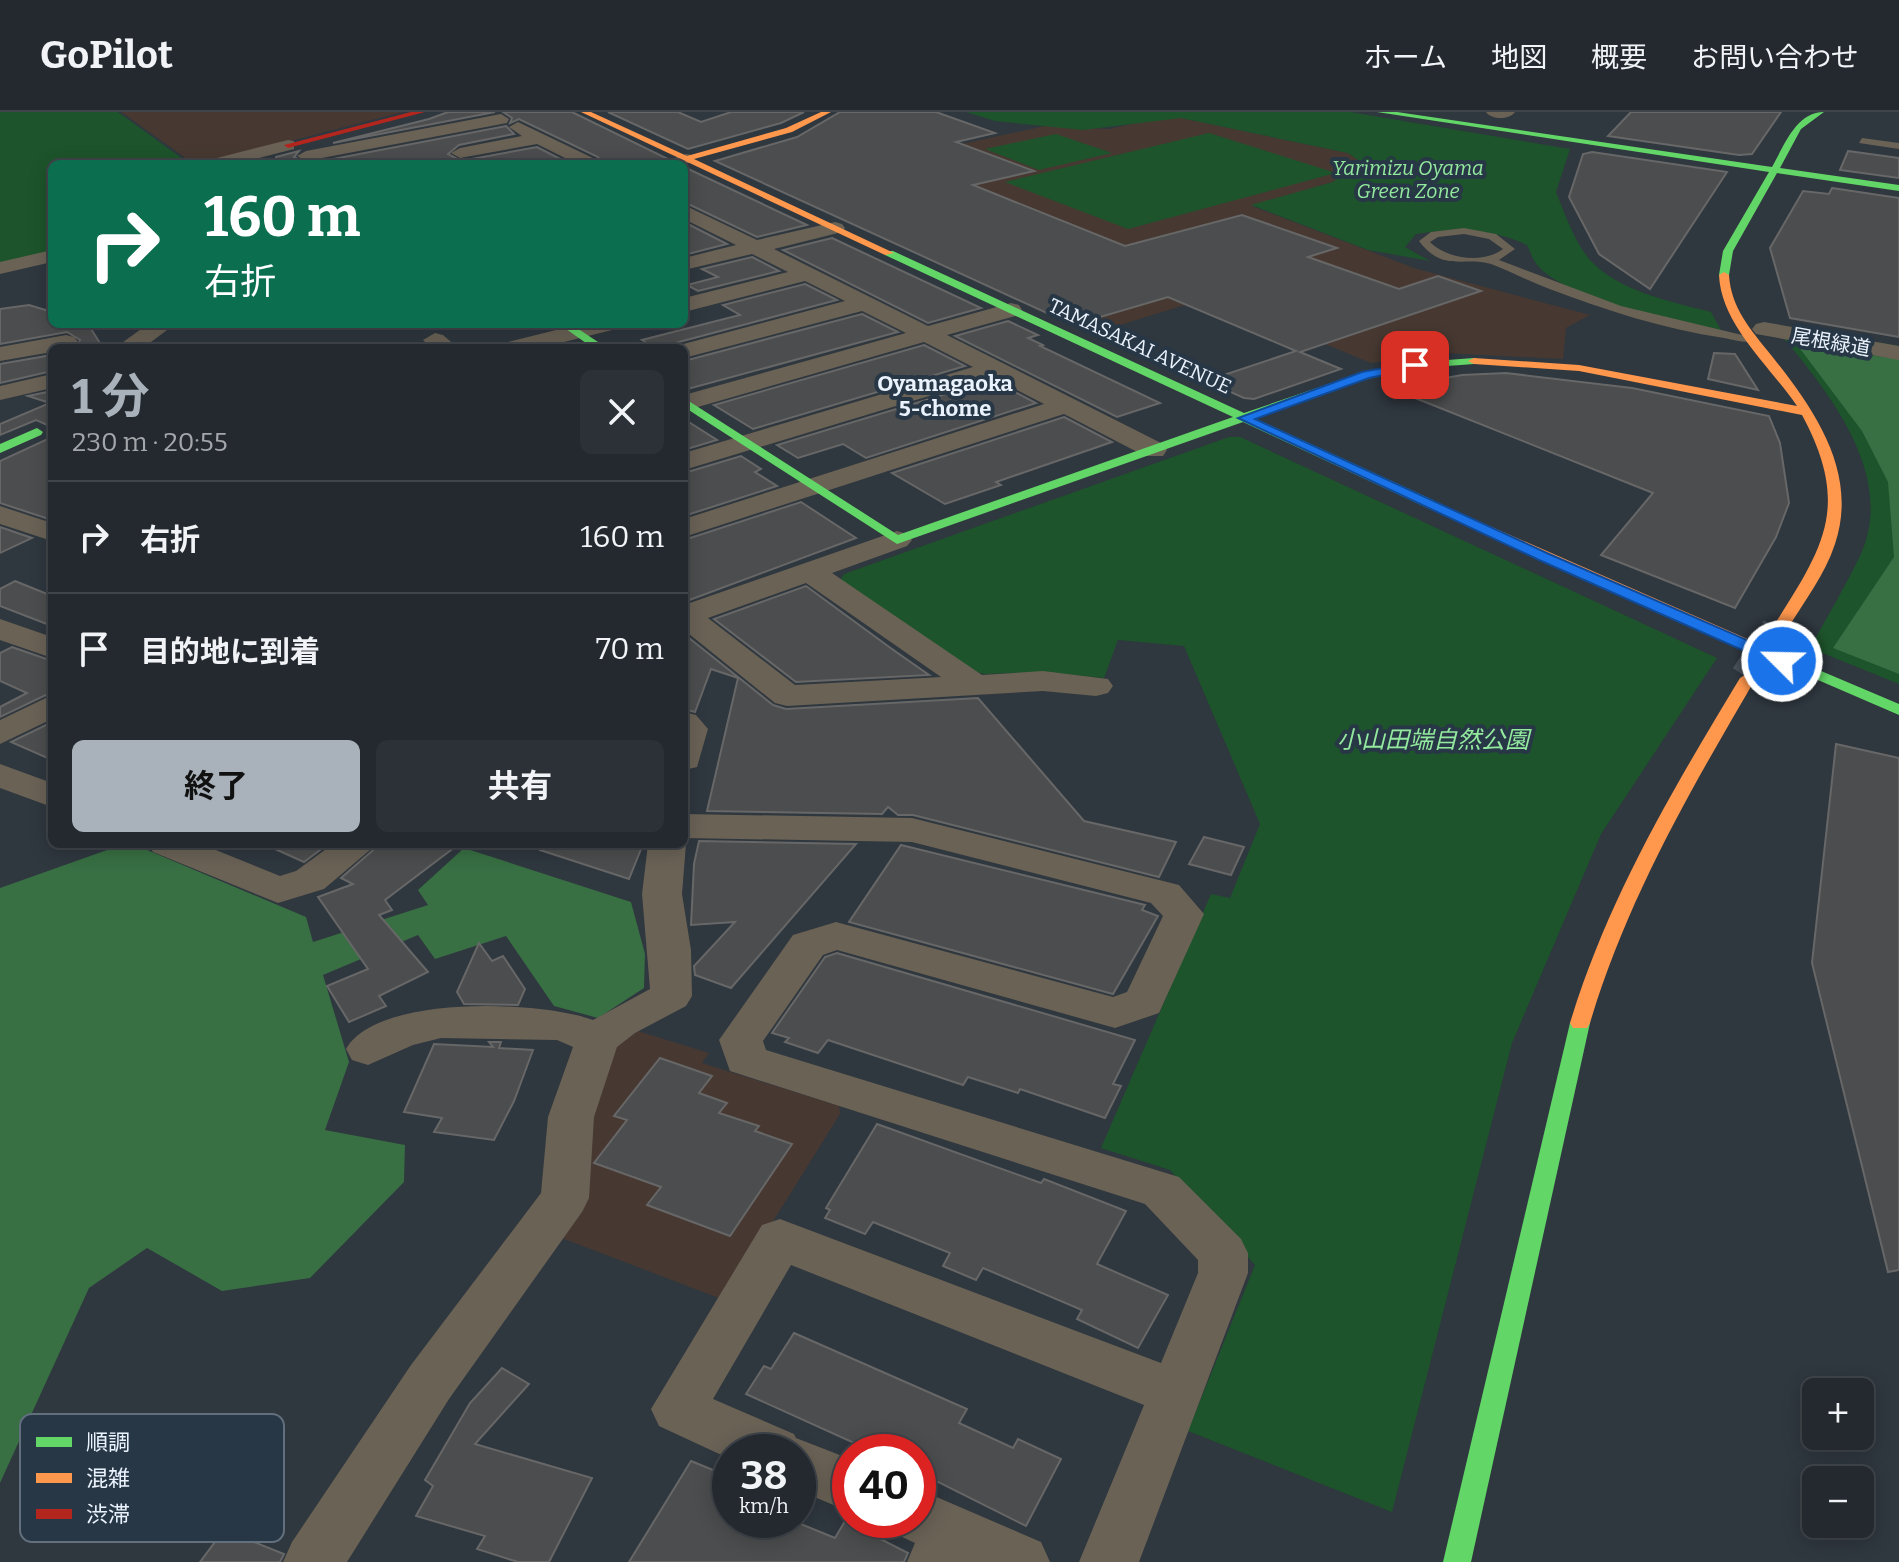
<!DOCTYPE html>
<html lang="ja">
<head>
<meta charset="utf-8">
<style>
  :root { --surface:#23292f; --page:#2b3137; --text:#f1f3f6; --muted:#a3a6aa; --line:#40454b; --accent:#a9b1ba }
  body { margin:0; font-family:Bitter,"Noto Sans JP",serif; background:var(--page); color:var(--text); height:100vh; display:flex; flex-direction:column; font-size:30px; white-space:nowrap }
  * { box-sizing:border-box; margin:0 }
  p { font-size:26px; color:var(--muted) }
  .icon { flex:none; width:44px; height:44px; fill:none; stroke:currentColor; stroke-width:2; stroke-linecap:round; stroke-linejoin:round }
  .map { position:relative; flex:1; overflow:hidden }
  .drawer { position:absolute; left:48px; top:232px; width:640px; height:504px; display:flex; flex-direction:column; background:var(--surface); border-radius:12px; box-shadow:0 4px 20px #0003,0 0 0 2px var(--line) }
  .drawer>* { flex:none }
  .top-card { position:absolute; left:48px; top:48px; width:640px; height:168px; border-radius:12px; box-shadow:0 4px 20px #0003,0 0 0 2px var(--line); background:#0b6e4f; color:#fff; overflow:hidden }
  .tools { position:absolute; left:1802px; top:1266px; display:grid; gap:16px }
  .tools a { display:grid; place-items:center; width:72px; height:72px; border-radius:12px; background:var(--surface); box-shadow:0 4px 20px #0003,0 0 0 2px var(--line); font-size:40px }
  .speed { position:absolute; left:712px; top:1322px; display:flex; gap:16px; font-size:40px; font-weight:700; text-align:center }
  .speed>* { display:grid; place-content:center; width:104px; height:104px; border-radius:50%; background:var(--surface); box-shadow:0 4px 20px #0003,0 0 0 2px var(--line); line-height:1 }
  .speed small { font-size:20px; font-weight:400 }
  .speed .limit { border:12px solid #d22; background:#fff; color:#111 }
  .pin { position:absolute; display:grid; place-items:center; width:68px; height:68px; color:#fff; margin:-34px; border-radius:16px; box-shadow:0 4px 12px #0006 }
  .me { position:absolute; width:88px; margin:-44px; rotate:293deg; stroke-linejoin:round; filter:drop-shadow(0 0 6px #0008) }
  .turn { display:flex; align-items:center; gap:28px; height:168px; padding:0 24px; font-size:36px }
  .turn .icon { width:104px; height:104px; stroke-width:2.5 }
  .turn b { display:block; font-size:56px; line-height:68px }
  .round { display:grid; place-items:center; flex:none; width:84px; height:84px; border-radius:12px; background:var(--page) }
  .overview { display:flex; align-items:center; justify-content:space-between; height:136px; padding:0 24px }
  h1 { font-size:48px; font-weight:700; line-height:60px; color:var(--accent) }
  .cta { display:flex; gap:16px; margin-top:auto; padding:16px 24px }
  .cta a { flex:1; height:92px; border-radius:12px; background:var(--accent); color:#111; font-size:32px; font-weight:700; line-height:92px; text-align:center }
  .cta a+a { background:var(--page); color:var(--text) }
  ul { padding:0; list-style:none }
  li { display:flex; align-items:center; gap:24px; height:112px; padding:0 24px; border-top:2px solid var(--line) }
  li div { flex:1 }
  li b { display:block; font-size:30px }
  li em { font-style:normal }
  header { display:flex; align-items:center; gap:48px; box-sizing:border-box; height:112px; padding:0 40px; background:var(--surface); border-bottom:2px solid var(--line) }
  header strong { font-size:38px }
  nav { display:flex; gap:44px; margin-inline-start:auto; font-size:28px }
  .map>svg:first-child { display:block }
</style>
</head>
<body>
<header>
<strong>GoPilot</strong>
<nav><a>ホーム</a><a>地図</a><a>概要</a><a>お問い合わせ</a></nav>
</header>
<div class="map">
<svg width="1899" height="1450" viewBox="0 0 1899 1450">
  <rect width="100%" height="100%" fill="#2f373f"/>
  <g fill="#473932">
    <polygon points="121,0 403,0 200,52 194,52"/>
    <polygon points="1159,6 1181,6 1348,41 1358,48 1333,70 1252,94 1414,156 1590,203 1566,216 1563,247 1444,241 1371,251 1211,185 1097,220 772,73 1045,14 1109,17"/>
    <polygon points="631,917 709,941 702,951 839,994 840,1002 724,1188 559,1125 586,1005 610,934"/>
  </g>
  <g fill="#1d542b">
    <polygon points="0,0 118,0 190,52 52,52 52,142 0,154"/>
    <path d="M 966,0 L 1350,0 L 1570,37 L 1556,80 C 1564,100 1575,131 1590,148 C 1618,179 1672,190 1711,200 L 1721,218 C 1675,208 1571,189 1539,155 C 1533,149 1530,139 1527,133 C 1489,116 1456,116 1416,122 L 1405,135 L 1430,149 L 1368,138 L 1251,93 L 1333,70 L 1358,48 L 1348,41 L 1181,6 L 1083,18 L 995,9 Z"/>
    <polygon points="1209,21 1336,61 1128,117 1005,70"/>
    <polygon points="1056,22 1112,41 1039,58 985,37"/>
    <path d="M 1772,212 L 1899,234 L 1899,572 L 1810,536 C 1827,505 1845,475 1860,444 C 1899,360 1822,272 1772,212 Z"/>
    <polygon points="1229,325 1240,325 1717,546 1601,722 1512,931 1392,1400 1188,1319 1255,1153 1170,1058 1101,1036 1211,782 1230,786 1260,712 1184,534 1118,528 1104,566 1043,560 984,562 967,557 840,469 844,462"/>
  </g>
  <g fill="#386f43">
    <polygon points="1798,234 1899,247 1899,562 1833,536 1894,445 1888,370 1862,319"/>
    <polygon points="124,732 133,732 306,805 313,830 428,793 418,778 464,736 631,790 645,842 644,876 598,906 554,894 506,824 435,847 418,823 323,863 349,950 325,1018 405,1033 404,1070 310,1166 222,1179 147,1136 89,1176 0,1371 0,776"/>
  </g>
  <g fill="#4c4d4e" stroke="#676767" stroke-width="2">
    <polygon points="448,0 495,0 333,31 429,7"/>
    <polygon points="503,0 572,0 666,46 656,52 603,52 598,45 519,7 510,11 512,6"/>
    <polygon points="608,0 678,0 701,10 731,0 804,0 781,11 688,37"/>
    <polygon points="840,0 936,0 995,21 956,30 1034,59 973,73 1125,134 1242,103 1337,136 1308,145 1399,177 1438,164 1481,179 1300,240 1341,257 1254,287 1244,286 1206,269 1296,239 1168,185 1073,213 715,49 797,25"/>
    <polygon points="1631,0 1781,0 1752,42 1739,43 1608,24"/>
    <polygon points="506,14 514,22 459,33 448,42 461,49 537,35 570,52 277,52 276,45 299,39 294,45 307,52"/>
    <polygon points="1848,39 1899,46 1899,66 1840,58"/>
    <polygon points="1592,40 1727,60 1650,177 1599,142 1569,85 1583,42"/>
    <polygon points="684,55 807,113 757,125 684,90"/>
    <polygon points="1832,76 1899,86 1899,225 1790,206 1770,136 1803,79 1829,82"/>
    <polygon points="684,110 727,132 684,143"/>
    <polygon points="832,126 981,196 928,211 783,138"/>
    <polygon points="752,145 779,159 698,179 687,173 718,165 702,157"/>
    <polygon points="805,172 837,188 675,231 674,236 655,236 642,228 740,203 723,193"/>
    <polygon points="29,193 52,200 52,212 88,212 103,236 77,236 80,228 67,220 0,232 0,197"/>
    <polygon points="862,202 898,220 684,278 684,249"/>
    <polygon points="1008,209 1038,223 1028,226 1043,233 1040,234 1160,291 1117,305 955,224"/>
    <polygon points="924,233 965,254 753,317 714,293"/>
    <polygon points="1714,241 1735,242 1758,278 1708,267"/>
    <polygon points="52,243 52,259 0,271 0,252"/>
    <polygon points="1506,261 1632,276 1769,304 1780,331 1789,391 1776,425 1735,496 1601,443 1653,381 1390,276 1462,263"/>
    <polygon points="992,268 1036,291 866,346 843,332 798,346 777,333"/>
    <polygon points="52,279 52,315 36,308 0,323 0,312 50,291 28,284"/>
    <polygon points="1064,305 1112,330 996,370 1001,373 945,392 892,361"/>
    <polygon points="684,307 717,328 684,338"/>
    <polygon points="52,325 52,408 0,391 0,349"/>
    <polygon points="741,344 761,357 755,360 777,374 684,404 684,361"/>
    <polygon points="801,390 856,426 684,490 684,428"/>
    <polygon points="0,415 32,426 0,441"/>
    <polygon points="15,469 52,484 52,514 0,494 0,477"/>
    <polygon points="806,474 892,537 929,563 796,570 714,507"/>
    <polygon points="684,522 773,593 786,597 978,586 1084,709 1176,730 1159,765 913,703 898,703 888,695 882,702 707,699 738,566 711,557 695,600 684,597"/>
    <polygon points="12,535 52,549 52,580 0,605 0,595 27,581 0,569 0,541"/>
    <polygon points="52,610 52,648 11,630"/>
    <polygon points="1836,632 1899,646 1899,1158 1888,1160 1812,851"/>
    <polygon points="1204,725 1244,735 1231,763 1189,752"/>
    <polygon points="699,729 856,732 731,876 695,863 694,854 735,810 691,813 694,752"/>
    <polygon points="264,732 328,732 304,750"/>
    <polygon points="380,732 459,732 385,788 392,798 379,803 428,860 379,884 386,894 349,910 327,874 368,857 318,785 353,772 341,766"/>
    <polygon points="541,732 643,732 629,767 540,738"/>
    <polygon points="901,733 1145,793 1142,798 1158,804 1113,882 849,810"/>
    <polygon points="479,831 492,849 503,844 525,877 518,893 464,892 457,880"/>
    <polygon points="837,841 1135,928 1113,972 1121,974 1105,1006 1020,977 1018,981 968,965 963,973 828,928 818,941 785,930 789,926 772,921 825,845"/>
    <polygon points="489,930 501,930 499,936 533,938 514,989 494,1028 434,1020 442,1006 404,1000 434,932 493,935"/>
    <polygon points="660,946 712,964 699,981 727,991 719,1001 759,1014 755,1019 792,1032 730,1124 647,1093 661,1075 594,1051 627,1008 614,1004"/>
    <polygon points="877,1012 1041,1071 1044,1067 1126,1099 1097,1152 1168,1183 1138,1236 1077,1207 1082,1198 983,1156 976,1168 943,1154 950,1141 873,1110 865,1122 825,1106 830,1098 826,1096"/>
    <polygon points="794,1221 967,1297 959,1311 1013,1336 1018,1327 1061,1347 1026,1414 918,1360 918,1340 874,1340 746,1282 764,1254 771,1257"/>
    <polygon points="502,1256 529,1272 475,1332 592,1366 549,1450 518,1450 477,1437 485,1424 416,1404 433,1374 425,1368 470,1291"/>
    <polygon points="691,1349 730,1365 730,1408 791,1408 835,1426 845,1409 908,1441 904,1450 629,1450"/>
    <polygon points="224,1418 284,1442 280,1450 200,1450"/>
  </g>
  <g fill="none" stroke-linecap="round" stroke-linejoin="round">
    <polyline stroke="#4b535c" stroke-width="36" stroke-dasharray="36 18" stroke-linecap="butt" points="1748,566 1779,518"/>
    <g fill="#6a6255" fill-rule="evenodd">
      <polygon points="1862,26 1899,31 1899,37 1859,31"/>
      <path d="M 1464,116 L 1496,122 L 1515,137 L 1499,148 L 1621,194 L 1759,227 C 1750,233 1735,228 1724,226 C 1664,217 1604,198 1547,176 C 1528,169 1510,159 1491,152 C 1464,144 1443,161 1419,129 L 1431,120 ZM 1464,122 L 1489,127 L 1503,137 C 1483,152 1447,147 1430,130 L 1438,125 Z"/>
    </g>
    <g fill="#6a6255" fill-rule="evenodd">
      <path d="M 1486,0 L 1515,0 C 1509,8 1492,8 1486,0 Z"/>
      <polygon points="501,2 509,7 507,11 306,49 297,44 306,39"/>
      <polygon points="518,10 597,48 600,52 577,52 537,32 460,46 451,41 460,36 522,24 509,15"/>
      <polygon points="288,28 294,29 294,37 236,52 206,52 209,48"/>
      <polygon points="686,42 692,43 692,51 659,52"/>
      <polygon points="684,93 757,128 835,110 842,112 845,116 842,120 774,137 928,214 1011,191 1019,193 1022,198 1019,203 947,223 1163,332 1167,338 1163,344 1145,344 1064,302 684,425 684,407 1044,292 992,265 684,358 684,341 973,255 924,230 684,299 684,283 906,221 862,199 684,246 684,236 676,234 845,189 805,169 684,200 684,186 788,160 752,142 684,158 684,146 736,133 684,107"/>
      <polygon points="52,138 52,150 0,162 0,150"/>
      <polygon points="1764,210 1899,234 1899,248 1756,222 1752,217 1756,212"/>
      <polygon points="148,212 175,212 143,236 115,236"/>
      <polygon points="580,212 619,212 616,217 540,236 500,236 504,231"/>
      <polygon points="435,221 443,223 458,236 431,236 423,228"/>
      <polygon points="66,223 74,225 78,230 74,235 52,236 52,240 0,249 0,235"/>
      <polygon points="52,262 52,276 0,288 0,274"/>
      <polygon points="0,394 52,411 52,429 0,412"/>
      <path d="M 897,419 L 907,422 L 912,428 L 907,434 L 832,461 L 982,563 L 1043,559 L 1108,567 L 1113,574 L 1108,581 L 1096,584 L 1043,579 L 787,594 L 775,591 L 684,518 L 684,493 ZM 806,471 L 941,565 L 795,573 L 708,506 Z"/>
      <polygon points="0,507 52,525 52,546 0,528"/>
      <polygon points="52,583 52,607 0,632 0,608"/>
      <polygon points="684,600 696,603 708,617 697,655 684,658"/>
      <polygon points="0,652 52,671 52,695 0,676"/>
      <polygon points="684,702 912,706 1179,773 1204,802 1159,901 1115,916 837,838 823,843 763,929 766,938 1179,1065 1241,1127 1248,1141 1248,1161 1139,1450 1079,1450 1144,1293 791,1153 713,1287 794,1322 796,1326 850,1347 850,1400 798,1378 798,1340 730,1340 730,1347 659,1314 651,1297 762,1113 780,1107 1161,1251 1198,1161 1198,1148 1145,1092 730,959 719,928 793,823 836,810 1113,885 1127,880 1163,804 1151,791 912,730 684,726"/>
      <path d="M 684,729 L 686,732 L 682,782 L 691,838 L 692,884 L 686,894 L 635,921 L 617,935 L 594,1005 L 589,1086 L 582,1100 L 449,1287 L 347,1450 L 283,1450 L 292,1430 L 411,1253 L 541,1081 L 548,1005 L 573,935 L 557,928 L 441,926 L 413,933 L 368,953 L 352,948 L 346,937 C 377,882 541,889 593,908 L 650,877 L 642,782 L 648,732 L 684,732 Z"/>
      <polygon points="148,732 201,732 280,764 296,759 333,732 377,732 324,777 278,791 153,740"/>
      <polygon points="918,1377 1041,1430 1050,1450 907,1450 915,1431 898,1423 891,1408 918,1408"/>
    </g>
    <g fill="#63d668" fill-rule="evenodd">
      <path d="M 1377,0 L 1397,0 L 1772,55 C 1784,34 1796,0 1824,0 L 1801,17 L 1780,56 L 1899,73 L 1899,79 L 1777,61 L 1733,139 L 1729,163 L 1724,166 L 1719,163 L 1723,139 L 1769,60 Z"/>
      <polygon points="885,139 893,139 1244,301 1352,264 1407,251 1474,246 1480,249 1474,252 1407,257 1356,270 1254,306 1433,388 1433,394 1423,394 1243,310 897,432 684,295 684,286 898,423 1233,305 885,143"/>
      <polygon points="559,212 571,212 607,236 593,236"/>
      <polygon points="37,316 43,320 41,323 0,341 0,332"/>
      <polygon points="1781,542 1899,592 1899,603 1776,550 1773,547 1776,544"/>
      <polygon points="1580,904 1587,906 1590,911 1471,1450 1443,1450 1570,911 1573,906"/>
    </g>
    <g fill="#ff974d" fill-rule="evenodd">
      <polygon points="581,0 591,0 687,44 786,16 821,0 831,0 792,20 694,47 894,141 885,143"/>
      <path d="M 1724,160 L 1729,163 C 1731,196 1751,218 1771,243 C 1814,297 1859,360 1835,432 C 1825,463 1803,491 1787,518 L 1779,523 L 1771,518 C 1823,436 1852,396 1802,303 L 1579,259 L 1474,252 L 1468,249 L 1474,246 L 1579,253 L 1797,294 C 1770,254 1721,213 1719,163 Z"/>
      <polygon points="1428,387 1786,544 1789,547 1781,552 1776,550 1423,394 1423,388"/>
      <path d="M 1748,561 L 1756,566 C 1691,677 1627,787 1590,911 L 1587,916 L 1573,916 L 1570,911 C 1608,786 1673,677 1740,566 Z"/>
    </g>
    <polygon fill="#b3261e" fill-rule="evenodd" points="411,0 425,0 288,36 284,33"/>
  </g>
  <polygon fill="#1a73e8" stroke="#114b97" stroke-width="2" points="1415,250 1419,256 1369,266 1255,307 1549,442 1788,546 1788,553 1776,553 1539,448 1238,306 1362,260"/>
  <g text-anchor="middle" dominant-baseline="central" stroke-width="8" stroke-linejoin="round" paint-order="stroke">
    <g font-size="20" font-style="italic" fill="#93e99e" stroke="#283746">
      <text x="1408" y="56">Yarimizu Oyama<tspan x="1408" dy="23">Green Zone</tspan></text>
    </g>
    <g font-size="20" fill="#eaf3fd" stroke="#283746">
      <text transform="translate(1831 230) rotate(10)">尾根緑道</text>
      <text transform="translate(1140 234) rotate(25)">TAMASAKAI AVENUE</text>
    </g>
    <g font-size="22" font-weight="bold" fill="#eaf3fd" stroke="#283746">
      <text x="945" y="271">Oyamagaoka<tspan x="945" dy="25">5-chome</tspan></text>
    </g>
    <g font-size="24" font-style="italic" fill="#93e99e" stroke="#283746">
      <text x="1433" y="628">小山田端自然公園</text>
    </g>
  </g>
  <rect x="20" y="1302" width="264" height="128" rx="12" fill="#283746" stroke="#626f7d" stroke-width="2"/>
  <rect x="36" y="1325" width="36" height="10" fill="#63d668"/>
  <rect x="36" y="1361" width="36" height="10" fill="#ff974d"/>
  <rect x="36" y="1397" width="36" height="10" fill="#b3261e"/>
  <g font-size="22" fill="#eaf3fd">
    <text x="86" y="1338">順調</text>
    <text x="86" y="1374">混雑</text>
    <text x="86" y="1410">渋滞</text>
  </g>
</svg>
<div class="tools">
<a>+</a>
<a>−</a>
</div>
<div class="speed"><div>38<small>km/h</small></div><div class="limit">40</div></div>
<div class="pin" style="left:1415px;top:253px;background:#d93025"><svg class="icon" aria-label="arrive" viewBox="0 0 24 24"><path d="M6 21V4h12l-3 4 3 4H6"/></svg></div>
<svg class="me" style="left:1782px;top:549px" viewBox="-20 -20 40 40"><circle r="17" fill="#1a73e8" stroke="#fff" stroke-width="3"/><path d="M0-11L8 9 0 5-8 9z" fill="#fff"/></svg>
<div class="top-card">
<div class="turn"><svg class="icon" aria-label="right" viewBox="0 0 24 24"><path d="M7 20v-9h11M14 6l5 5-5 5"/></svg><div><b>160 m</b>右折</div></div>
</div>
<section class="drawer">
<div class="overview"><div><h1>1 分</h1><p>230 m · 20:55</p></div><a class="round"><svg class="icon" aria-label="close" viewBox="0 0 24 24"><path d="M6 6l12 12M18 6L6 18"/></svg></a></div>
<ul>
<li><svg class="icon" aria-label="right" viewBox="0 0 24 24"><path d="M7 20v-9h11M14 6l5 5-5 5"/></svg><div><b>右折</b></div><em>160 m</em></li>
<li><svg class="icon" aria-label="arrive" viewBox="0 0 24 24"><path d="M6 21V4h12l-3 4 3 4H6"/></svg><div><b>目的地に到着</b></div><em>70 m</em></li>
</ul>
<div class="cta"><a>終了</a><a>共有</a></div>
</section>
</div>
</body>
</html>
